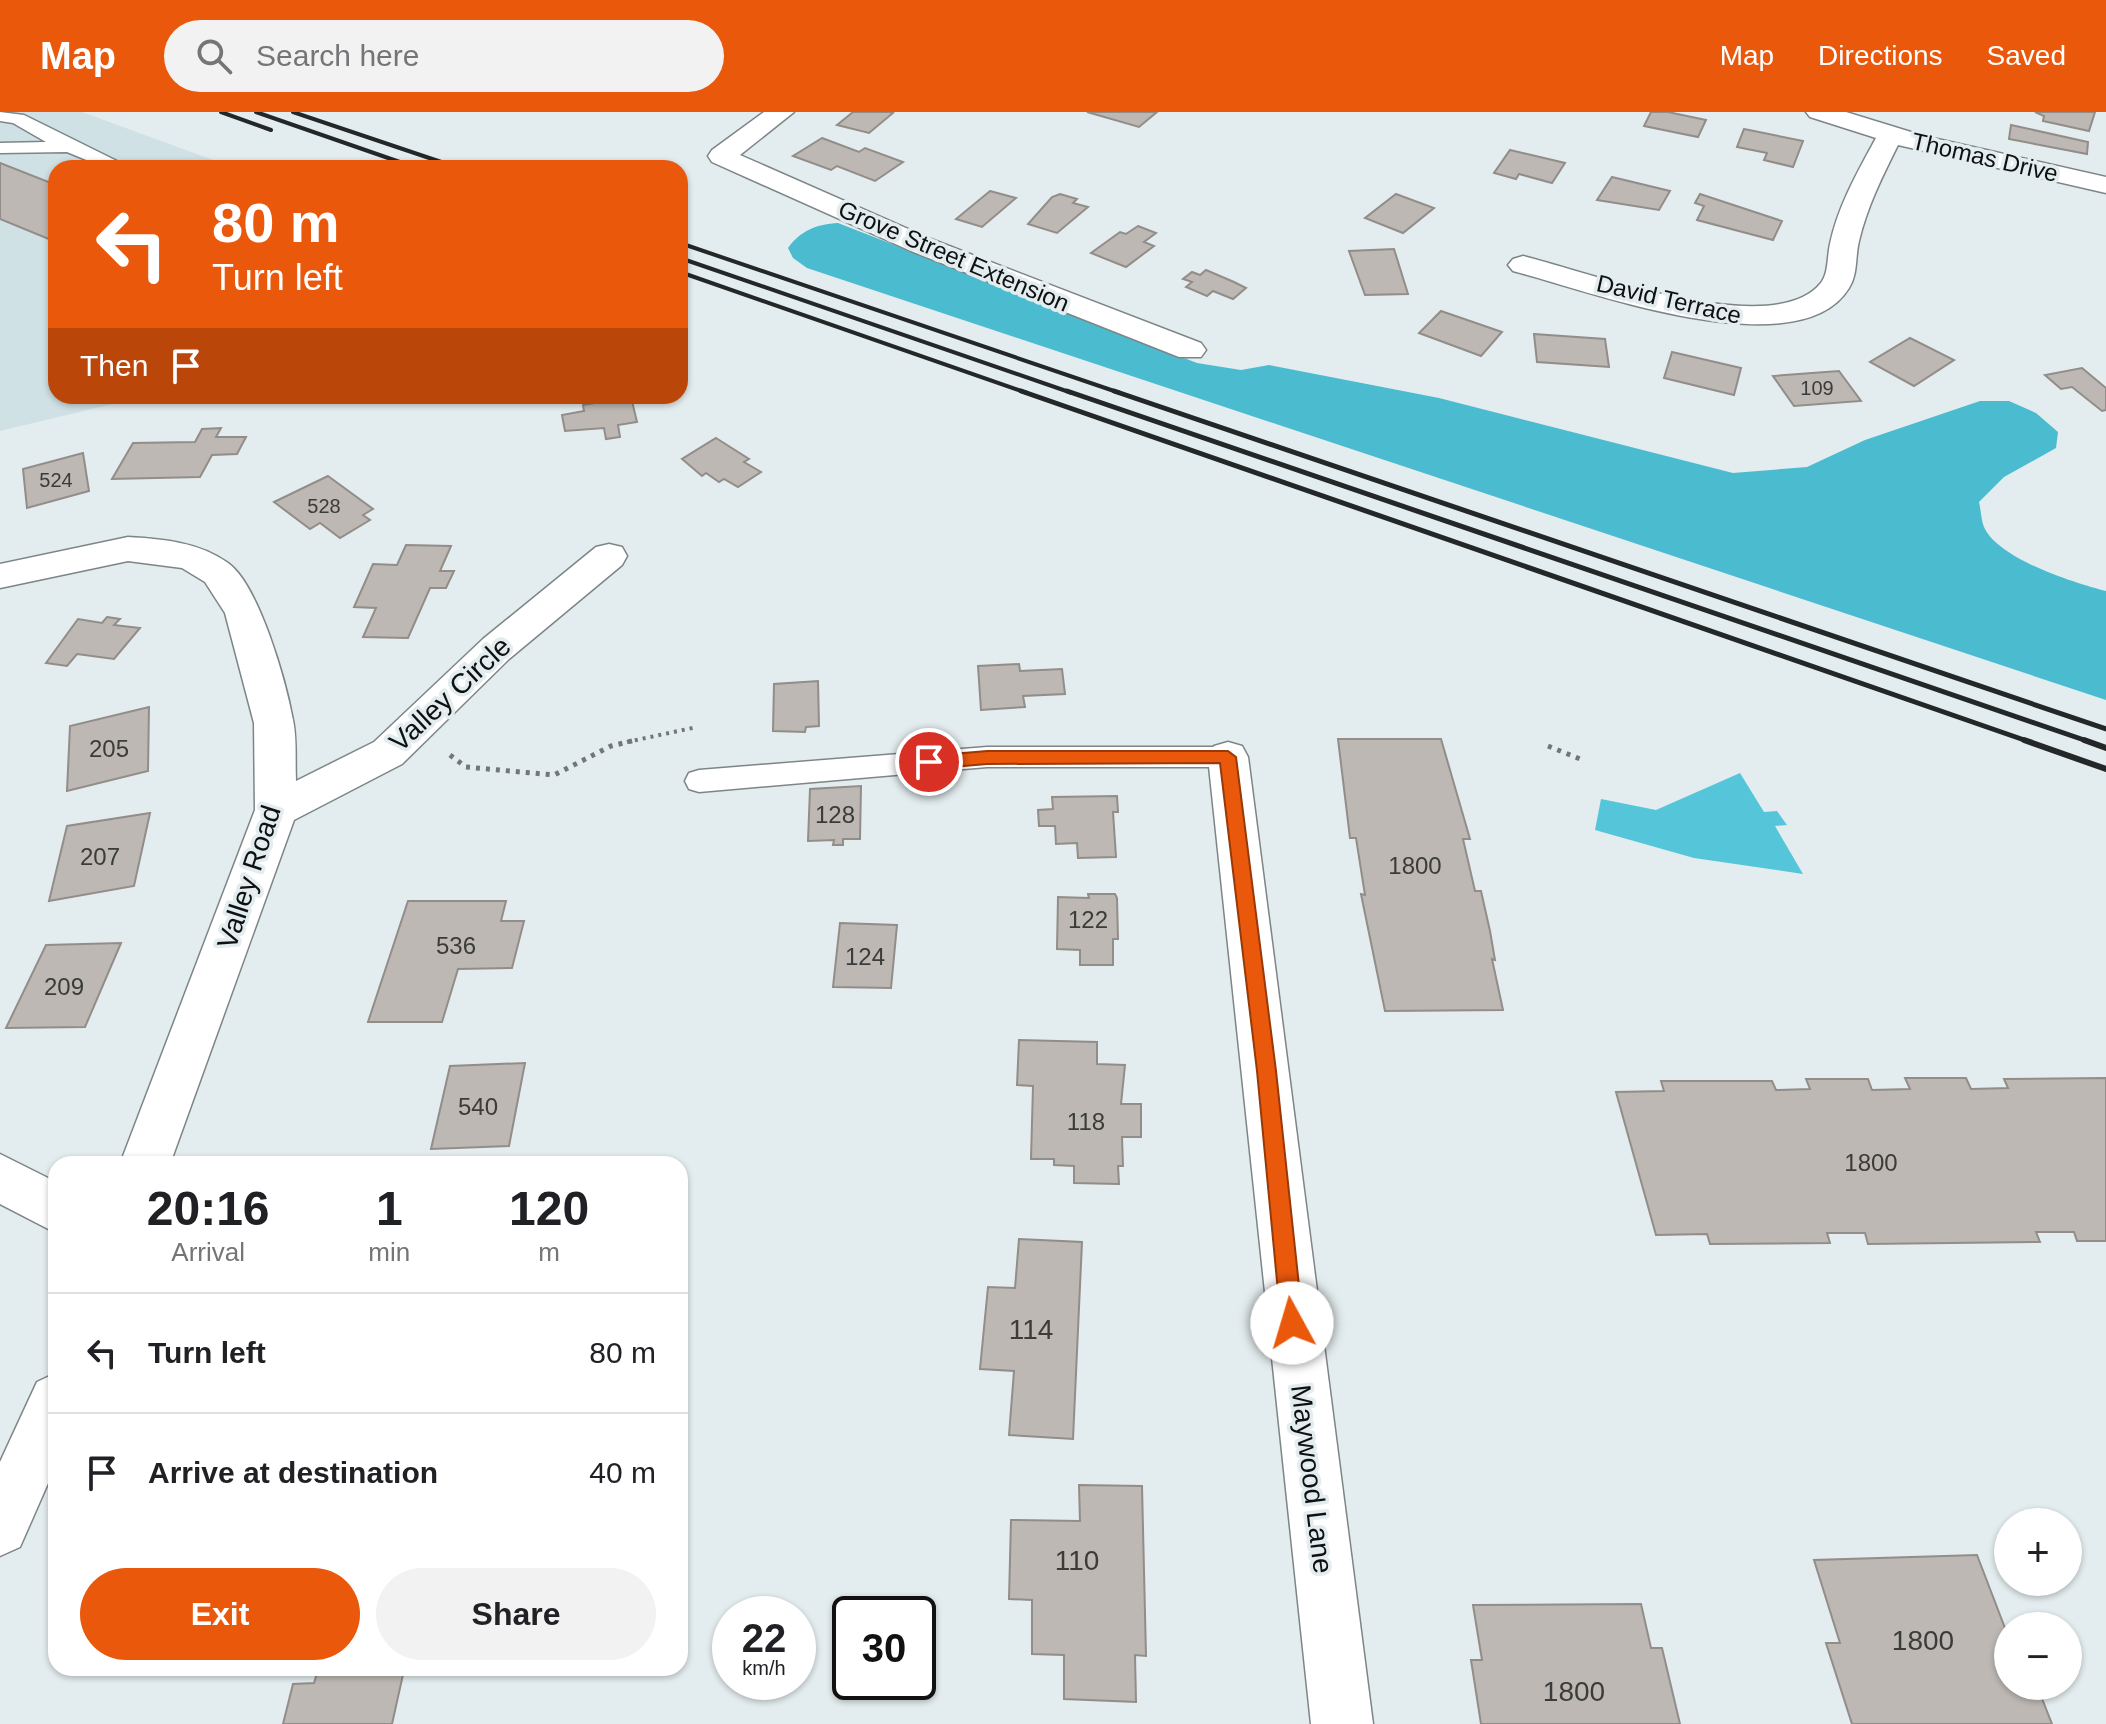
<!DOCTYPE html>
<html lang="en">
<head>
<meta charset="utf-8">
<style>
  :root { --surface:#fff; --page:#f2f2f2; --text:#202124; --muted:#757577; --line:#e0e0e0; --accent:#ea580c }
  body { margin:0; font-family:Helvetica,sans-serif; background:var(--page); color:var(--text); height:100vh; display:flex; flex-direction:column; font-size:30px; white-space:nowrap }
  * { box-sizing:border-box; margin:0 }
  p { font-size:26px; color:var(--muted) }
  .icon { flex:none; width:44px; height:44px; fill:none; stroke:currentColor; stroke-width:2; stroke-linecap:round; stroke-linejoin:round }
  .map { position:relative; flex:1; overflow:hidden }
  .panel { position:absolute; left:48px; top:1044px; width:640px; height:520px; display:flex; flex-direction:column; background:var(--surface); border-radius:24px; box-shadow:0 2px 6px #0004 }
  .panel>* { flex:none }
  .guide { position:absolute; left:48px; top:48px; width:640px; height:244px; border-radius:24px; box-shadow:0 2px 6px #0004; background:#ea580c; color:#fff; overflow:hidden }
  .fabs { position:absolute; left:1994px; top:1396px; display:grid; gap:16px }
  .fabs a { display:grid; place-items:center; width:88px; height:88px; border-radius:50%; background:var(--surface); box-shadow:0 2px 6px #0004; font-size:40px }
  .speed { position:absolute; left:712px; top:1484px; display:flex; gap:16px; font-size:40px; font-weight:700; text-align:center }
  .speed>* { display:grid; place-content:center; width:104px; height:104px; border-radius:50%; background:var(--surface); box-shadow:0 2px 6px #0004; line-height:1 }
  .speed small { font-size:20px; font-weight:400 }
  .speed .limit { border:4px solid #111; border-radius:12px; background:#fff; color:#111 }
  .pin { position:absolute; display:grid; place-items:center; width:68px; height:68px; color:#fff; margin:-34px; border:4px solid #fff; border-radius:50%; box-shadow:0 2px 8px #0007 }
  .me { position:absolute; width:88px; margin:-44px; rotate:354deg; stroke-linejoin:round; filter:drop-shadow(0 0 6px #0008) }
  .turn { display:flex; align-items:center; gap:28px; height:168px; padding:0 32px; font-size:36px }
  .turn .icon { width:104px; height:104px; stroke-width:2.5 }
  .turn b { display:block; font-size:56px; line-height:68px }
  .then { display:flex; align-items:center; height:76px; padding:0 32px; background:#0003; gap:16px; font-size:30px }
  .eta { display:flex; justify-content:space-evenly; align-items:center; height:136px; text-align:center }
  .eta b { font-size:48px; font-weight:700; line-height:56px }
  .button { display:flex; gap:16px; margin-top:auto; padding:16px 32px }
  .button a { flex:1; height:92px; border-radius:48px; background:var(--accent); color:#fff; font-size:32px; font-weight:700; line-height:92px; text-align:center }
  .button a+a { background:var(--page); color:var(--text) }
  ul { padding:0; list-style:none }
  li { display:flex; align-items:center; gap:24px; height:120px; padding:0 32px; border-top:2px solid var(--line) }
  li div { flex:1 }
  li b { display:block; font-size:30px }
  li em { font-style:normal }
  header { display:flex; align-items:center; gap:48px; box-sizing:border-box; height:112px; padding:0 40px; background:var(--accent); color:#fff }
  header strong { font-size:38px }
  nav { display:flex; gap:44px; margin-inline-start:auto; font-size:28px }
  .search { width:560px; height:72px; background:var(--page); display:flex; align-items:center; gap:20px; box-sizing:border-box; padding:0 28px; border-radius:44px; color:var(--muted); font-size:30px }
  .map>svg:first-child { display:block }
</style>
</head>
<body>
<header>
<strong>Map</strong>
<div class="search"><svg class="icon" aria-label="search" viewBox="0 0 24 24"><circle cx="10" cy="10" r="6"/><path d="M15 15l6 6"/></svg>Search here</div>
<nav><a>Map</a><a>Directions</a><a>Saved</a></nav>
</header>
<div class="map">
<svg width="2106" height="1612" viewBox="0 0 2106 1612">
  <rect width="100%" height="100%" fill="#e3ecee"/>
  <polygon fill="#cfe1e5" points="0,0 82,0 235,56 56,56 56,284 146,284 0,319"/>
  <path fill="#4bbcd0" d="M 838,111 L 1197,251 L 1241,258 L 1269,253 L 1439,286 L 1733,361 L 1807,355 L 1865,328 L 1980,289 L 2009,289 L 2036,301 L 2058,320 L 2056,336 L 2004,365 L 1979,390 C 1981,398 1981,408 1984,415 C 1998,447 2075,471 2106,479 L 2106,588 L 807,156 L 793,146 L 788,136 C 800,119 817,112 838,111 Z"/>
  <polygon fill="#55c5da" points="1740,661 1764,700 1777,699 1787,713 1775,714 1803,762 1694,746 1595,718 1601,687 1656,698"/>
  <g fill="#bdb8b3" stroke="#928d88" stroke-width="2">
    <polygon points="853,0 890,0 893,1 869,21 837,13"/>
    <polygon points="1087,0 1157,0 1139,15"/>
    <polygon points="1651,0 1668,0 1706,8 1698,25 1644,14"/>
    <polygon points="2035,0 2095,0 2089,19 2043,9 2044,4"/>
    <polygon points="2011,13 2088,30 2087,42 2009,27"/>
    <polygon points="1744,17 1803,29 1793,55 1764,48 1767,41 1737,35"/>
    <polygon points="822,26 859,40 865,36 903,50 875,69 837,54 831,58 793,44"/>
    <polygon points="1510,38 1565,51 1552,71 1519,62 1516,67 1494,61"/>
    <polygon points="0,51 56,73 56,130 0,107"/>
    <polygon points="1612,65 1670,79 1659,98 1597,88"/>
    <polygon points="990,79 1016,86 982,115 956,107"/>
    <polygon points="1060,82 1077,87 1073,91 1088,95 1057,121 1028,112 1052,85"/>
    <polygon points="1396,82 1434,96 1403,121 1365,106"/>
    <polygon points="1700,82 1782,109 1773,128 1697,108 1704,94 1695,91"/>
    <polygon points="1138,114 1156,121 1144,130 1154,134 1126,155 1091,141 1120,120 1126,122"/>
    <polygon points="1394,137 1408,182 1365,183 1349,139"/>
    <polygon points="1206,158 1234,170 1246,176 1233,187 1213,179 1207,184 1186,175 1192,170 1183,167 1192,160 1200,163"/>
    <polygon points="1441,199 1502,220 1481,244 1419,221"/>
    <polygon points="1534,222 1605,227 1609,255 1537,250"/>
    <polygon points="1910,226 1954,248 1914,274 1870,250"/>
    <polygon points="1672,240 1741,256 1734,283 1664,266"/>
    <polygon points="2082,256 2106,276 2106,298 2102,299 2072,275 2061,277 2045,263"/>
    <polygon points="1839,259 1861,289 1794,294 1773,264"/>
    <polygon points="631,285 637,310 618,313 620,325 606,327 604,316 565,319 562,303 584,299 583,293"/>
    <polygon points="221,316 216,325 246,325 237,342 212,343 200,365 112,367 133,331 195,330 202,317"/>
    <polygon points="716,326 749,347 744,350 761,360 738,375 724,367 719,370 706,361 702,364 682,347"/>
    <polygon points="83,341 89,379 27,396 23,357"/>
    <polygon points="328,364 373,397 363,403 370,408 340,426 320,411 310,417 274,390"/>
    <polygon points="406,433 451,434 440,459 454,459 446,476 430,476 408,526 363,525 376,496 354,495 373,452 397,453"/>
    <polygon points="107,505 120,507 114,513 140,516 114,547 77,542 67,554 46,551 78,507 102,511"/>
    <polygon points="1019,552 1020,559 1062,557 1065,582 1023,584 1025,595 981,598 978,554"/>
    <polygon points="818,569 819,614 806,615 805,620 773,619 774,572"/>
    <polygon points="149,595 148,659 67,679 70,614"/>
    <polygon points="1338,627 1441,627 1470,727 1463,727 1475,779 1481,779 1490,819 1495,848 1492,847 1503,898 1385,899 1361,782 1365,783 1356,726 1350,726"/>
    <polygon points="861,674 860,727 843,727 843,733 833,733 834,728 808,729 810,677"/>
    <polygon points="1117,684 1118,700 1113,700 1116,745 1078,746 1077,731 1056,732 1055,714 1039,714 1038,698 1053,697 1052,685"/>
    <polygon points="150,701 134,774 49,789 67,714"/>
    <polygon points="1088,782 1115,782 1117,786 1118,827 1113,827 1113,853 1080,853 1080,838 1057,837 1058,785 1089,786"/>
    <polygon points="408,789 506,789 501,809 524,809 512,856 458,857 442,910 368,910"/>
    <polygon points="840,811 897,813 891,876 833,875"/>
    <polygon points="121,831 85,915 6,916 46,833"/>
    <polygon points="1019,928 1097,930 1097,952 1125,953 1121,992 1141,992 1141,1025 1122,1025 1123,1054 1118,1054 1119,1072 1074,1071 1074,1054 1054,1053 1054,1047 1031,1047 1033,974 1017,973"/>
    <polygon points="525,951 509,1034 431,1037 450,954"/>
    <polygon points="1905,966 1966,966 1971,977 2008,976 2004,967 2106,966 2106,1129 2077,1129 2074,1120 2036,1120 2040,1130 1868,1132 1865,1121 1827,1121 1830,1131 1710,1132 1707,1122 1656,1123 1616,980 1664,979 1661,969 1772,969 1776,978 1810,977 1806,967 1868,967 1872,978 1910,977"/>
    <polygon points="1019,1127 1082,1130 1073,1327 1009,1323 1014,1259 980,1257 988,1175 1015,1176"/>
    <polygon points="1079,1373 1142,1374 1146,1544 1135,1543 1136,1590 1064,1587 1064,1543 1032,1542 1032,1488 1009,1487 1011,1408 1080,1409"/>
    <polygon points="1977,1443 2008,1524 2008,1574 2037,1574 2052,1612 1852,1612 1826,1531 1840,1531 1814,1448"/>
    <polygon points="1641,1492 1651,1536 1662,1536 1680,1612 1481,1612 1471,1548 1482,1548 1473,1493"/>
    <polygon points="404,1558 392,1612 283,1612 293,1572 314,1571 317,1561"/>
  </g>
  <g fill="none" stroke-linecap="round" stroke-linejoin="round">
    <g stroke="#7d8587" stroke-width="3">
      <g id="service">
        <polygon points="0,0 24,3 131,56 106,56 67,40 0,41 0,31 46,30 13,11 0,9"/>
        <polygon points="987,635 1228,635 1238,638 1242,645 1238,652 1228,655 987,655 699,680 689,677 685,669 689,661 699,658"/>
      </g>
    </g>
    <g stroke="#7d8587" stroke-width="3">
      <g id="minor">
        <polygon points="764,0 794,0 740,43 931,127 1201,231 1206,238 1201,245 1179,245 911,139 712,50 708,44 712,38"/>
        <path d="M 1806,0 L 1846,0 L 1924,24 L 2106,65 L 2106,81 L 1898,33 C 1883,63 1867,95 1859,129 C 1855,145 1858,162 1849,176 C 1799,258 1586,178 1513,159 L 1508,153 L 1513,147 L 1523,144 C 1588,160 1772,229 1820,172 C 1829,162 1827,144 1830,132 C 1838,94 1858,59 1876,26 L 1810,5 Z"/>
        <path d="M 128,425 C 162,427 199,430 228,451 C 259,473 286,570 293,608 C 297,627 295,649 296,669 L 374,630 L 483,527 L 596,435 L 609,432 L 622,435 L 627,444 L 622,453 L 509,547 L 402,652 L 294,708 L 170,1052 L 120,1052 L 255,698 L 254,611 L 225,501 L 205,470 L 182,456 L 128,449 L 0,476 L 0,452 Z"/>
        <polygon points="1228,630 1242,634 1248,645 1373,1612 1311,1612 1208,645 1214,634"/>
        <polygon points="0,1042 56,1070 56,1121 0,1092"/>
        <polygon points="56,1261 56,1353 20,1435 0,1444 0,1350 37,1270"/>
      </g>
    </g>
    <polyline stroke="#717778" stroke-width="4" stroke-dasharray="3 5" stroke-linecap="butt" points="627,630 697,615"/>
    <g stroke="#717778" stroke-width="5" stroke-dasharray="4 6" stroke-linecap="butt">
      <polyline points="1548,634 1585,649"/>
      <polyline points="450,643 466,655 554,663 611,634 636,628"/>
    </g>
    <use href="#service" fill="#fff" fill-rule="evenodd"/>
    <use href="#minor" fill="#fff" fill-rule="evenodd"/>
    <g stroke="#232727" stroke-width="4">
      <polyline points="221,0 271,18"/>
      <polyline points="256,0 417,56"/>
      <polyline points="293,0 459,56"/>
      <polyline points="680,131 1120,281"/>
      <polyline points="680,146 1072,281"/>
      <polyline points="680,160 1027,281"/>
    </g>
    <g stroke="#232727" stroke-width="5">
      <polyline points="1021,279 2030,630"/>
      <polyline points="1067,279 2090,630"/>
      <polyline points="1114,279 2106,617"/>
    </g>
    <g stroke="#232727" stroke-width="6">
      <polyline points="2024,628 2106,657"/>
      <polyline points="2084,628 2106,636"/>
    </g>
  </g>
  <polygon fill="#ea580c" stroke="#983908" stroke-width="2" points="987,639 1228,639 1236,645 1276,959 1303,1211 1300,1218 1292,1222 1284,1218 1281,1211 1257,959 1220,651 987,652 929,657 921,650 929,644"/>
  <g text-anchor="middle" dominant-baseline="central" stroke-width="7" stroke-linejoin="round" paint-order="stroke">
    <g font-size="20" fill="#3a3b3a">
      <text x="1817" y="276">109</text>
      <text x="56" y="368">524</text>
      <text x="324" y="394">528</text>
    </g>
    <g font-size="24" fill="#0e1111" stroke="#e3ecee">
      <text transform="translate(1985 45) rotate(13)">Thomas Drive</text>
      <text transform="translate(954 144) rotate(23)">Grove Street Extension</text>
      <text transform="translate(1669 187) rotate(13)">David Terrace</text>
    </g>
    <g font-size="24" fill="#3a3b3a">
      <text x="109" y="636">205</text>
      <text x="835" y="702">128</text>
      <text x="100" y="744">207</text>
      <text x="1415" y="753">1800</text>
      <text x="1088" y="807">122</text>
      <text x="456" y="833">536</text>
      <text x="865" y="844">124</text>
      <text x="64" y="874">209</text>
      <text x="478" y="994">540</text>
      <text x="1086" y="1009">118</text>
      <text x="1871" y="1050">1800</text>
    </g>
    <g font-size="28" fill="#0e1111" stroke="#e3ecee">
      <text transform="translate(450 582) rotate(-43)">Valley Circle</text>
      <text transform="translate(249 765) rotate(-72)">Valley Road</text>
      <text transform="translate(1312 1367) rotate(83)">Maywood Lane</text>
    </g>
    <g font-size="28" fill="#3a3b3a">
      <text x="1031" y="1217">114</text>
      <text x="1077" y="1448">110</text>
      <text x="1923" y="1528">1800</text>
      <text x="1574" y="1579">1800</text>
    </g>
  </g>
</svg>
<div class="fabs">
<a>+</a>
<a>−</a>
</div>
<div class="speed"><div>22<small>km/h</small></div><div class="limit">30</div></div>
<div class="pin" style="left:929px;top:650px;background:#d93025"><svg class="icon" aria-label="arrive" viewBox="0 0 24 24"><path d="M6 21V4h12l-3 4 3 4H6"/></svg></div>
<svg class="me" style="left:1292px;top:1211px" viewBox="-20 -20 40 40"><circle r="19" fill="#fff"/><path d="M0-13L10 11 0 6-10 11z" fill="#ea580c"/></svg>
<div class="guide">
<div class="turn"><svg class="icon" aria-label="left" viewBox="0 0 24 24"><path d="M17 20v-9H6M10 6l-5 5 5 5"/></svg><div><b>80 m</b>Turn left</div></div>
<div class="then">Then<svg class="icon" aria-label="arrive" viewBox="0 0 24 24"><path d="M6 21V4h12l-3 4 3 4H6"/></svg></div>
</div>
<section class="panel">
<div class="eta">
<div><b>20:16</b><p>Arrival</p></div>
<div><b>1</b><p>min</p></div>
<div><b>120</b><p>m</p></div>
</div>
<ul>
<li><svg class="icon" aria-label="left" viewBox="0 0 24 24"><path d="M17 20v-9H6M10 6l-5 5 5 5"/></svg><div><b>Turn left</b></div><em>80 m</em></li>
<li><svg class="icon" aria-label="arrive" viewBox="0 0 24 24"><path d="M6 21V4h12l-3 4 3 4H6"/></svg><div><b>Arrive at destination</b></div><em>40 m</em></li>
</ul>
<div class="button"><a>Exit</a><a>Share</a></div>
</section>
</div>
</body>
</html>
